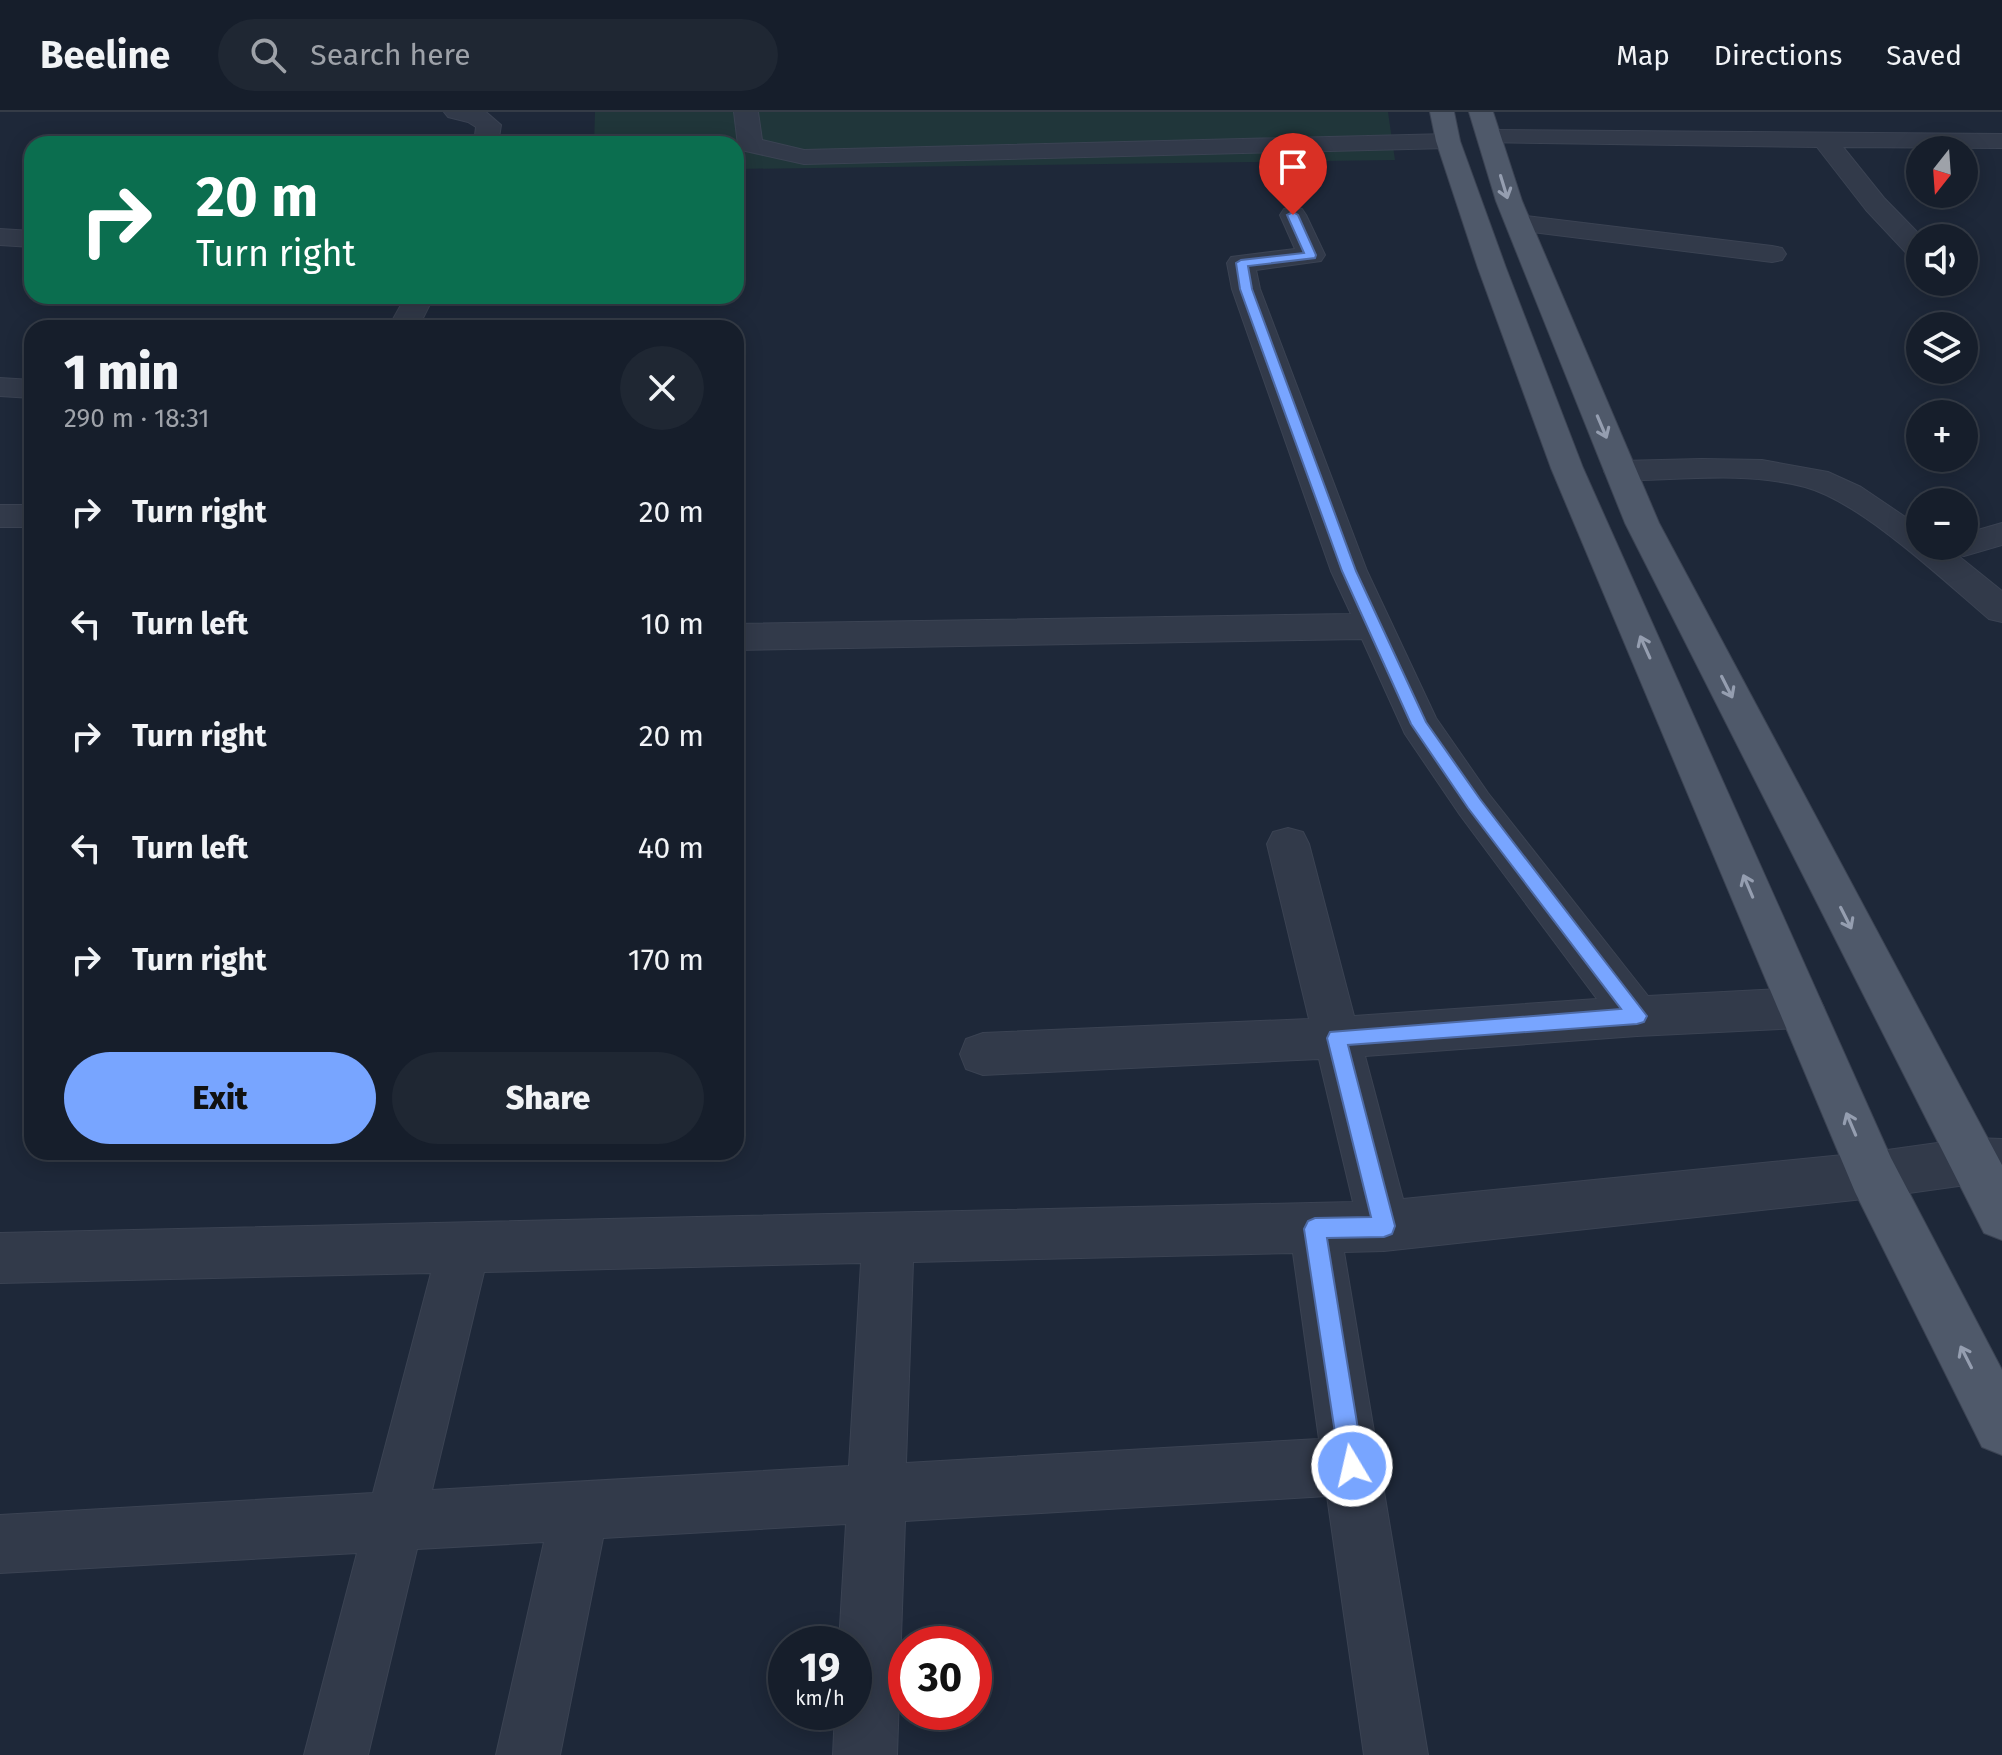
<!DOCTYPE html>
<html lang="en">
<head>
<meta charset="utf-8">
<style>
  :root { --surface:#161e2b; --page:#1f2733; --text:#f1f3f6; --muted:#9ea2a9; --line:#353c47; --accent:#78a5ff }
  body { margin:0; font-family:"Fira Sans",sans-serif; background:var(--page); color:var(--text); height:100vh; display:flex; flex-direction:column; font-size:30px; white-space:nowrap }
  * { box-sizing:border-box; margin:0 }
  p { font-size:26px; color:var(--muted) }
  .icon { flex:none; width:44px; height:44px; fill:none; stroke:currentColor; stroke-width:2; stroke-linecap:round; stroke-linejoin:round }
  .map { position:relative; flex:1; overflow:hidden }
  .panel { position:absolute; left:24px; top:208px; width:720px; height:840px; display:flex; flex-direction:column; background:var(--surface); border-radius:24px; box-shadow:0 4px 20px #0003,0 0 0 2px var(--line) }
  .panel>* { flex:none }
  .top-card { position:absolute; left:24px; top:24px; width:720px; height:168px; border-radius:24px; box-shadow:0 4px 20px #0003,0 0 0 2px var(--line); background:#0b6e4f; color:#fff; overflow:hidden }
  .needle { width:52px; rotate:197deg }
  .controls { position:absolute; left:1906px; top:24px; display:grid; gap:16px }
  .controls a { display:grid; place-items:center; width:72px; height:72px; border-radius:50%; background:var(--surface); box-shadow:0 4px 20px #0003,0 0 0 2px var(--line); font-size:40px }
  .speed { position:absolute; left:768px; top:1514px; display:flex; gap:16px; font-size:40px; font-weight:700; text-align:center }
  .speed>* { display:grid; place-content:center; width:104px; height:104px; border-radius:50%; background:var(--surface); box-shadow:0 4px 20px #0003,0 0 0 2px var(--line); line-height:1 }
  .speed small { font-size:20px; font-weight:400 }
  .speed .limit { border:12px solid #d22; background:#fff; color:#111 }
  .pin { position:absolute; display:grid; place-items:center; width:68px; height:68px; color:#fff; margin:-82px -34px; border-radius:50% 50% 50% 0; rotate:-45deg; box-shadow:0 0 8px #0007 }
  .pin .icon { rotate:45deg }
  .me { position:absolute; width:88px; margin:-44px; rotate:351deg; stroke-linejoin:round; filter:drop-shadow(0 0 6px #0008) }
  .turn { display:flex; align-items:center; gap:28px; height:168px; padding:0 40px; font-size:36px }
  .turn .icon { width:104px; height:104px; stroke-width:2.5 }
  .turn b { display:block; font-size:56px; line-height:68px }
  .round { display:grid; place-items:center; flex:none; width:84px; height:84px; border-radius:42px; background:var(--page) }
  .headline { display:flex; align-items:center; justify-content:space-between; height:136px; padding:0 40px }
  h1 { font-size:48px; font-weight:800; line-height:60px }
  .primary-button { display:flex; gap:16px; margin-top:auto; padding:16px 40px }
  .primary-button a { flex:1; height:92px; border-radius:48px; background:var(--accent); color:#111; font-size:32px; font-weight:800; line-height:92px; text-align:center }
  .primary-button a+a { background:var(--page); color:var(--text) }
  ul { padding:0; list-style:none }
  li { display:flex; align-items:center; gap:24px; height:112px; padding:0 40px }
  li div { flex:1 }
  li b { display:block; font-size:30px }
  li em { font-style:normal }
  header { display:flex; align-items:center; gap:48px; box-sizing:border-box; height:112px; padding:0 40px; background:var(--surface); border-bottom:2px solid var(--line) }
  header strong { font-size:38px }
  nav { display:flex; gap:44px; margin-inline-start:auto; font-size:28px }
  .search { width:560px; height:72px; background:var(--page); display:flex; align-items:center; gap:20px; box-sizing:border-box; padding:0 28px; border-radius:44px; color:var(--muted); font-size:30px }
  .map>svg:first-child { display:block }
</style>
</head>
<body>
<header>
<strong>Beeline</strong>
<div class="search"><svg class="icon" aria-label="search" viewBox="0 0 24 24"><circle cx="10" cy="10" r="6"/><path d="M15 15l6 6"/></svg>Search here</div>
<nav><a>Map</a><a>Directions</a><a>Saved</a></nav>
</header>
<div class="map">
<svg width="2002" height="1643" viewBox="0 0 2002 1643">
  <rect width="100%" height="100%" fill="#1e2839"/>
  <polygon fill="#20363a" points="595,0 1388,0 1395,48 736,57 736,32 594,32"/>
  <g fill="none" stroke-linecap="round" stroke-linejoin="round">
    <g stroke="#3b4353" stroke-width="2">
      <g id="minor">
        <polygon points="444,0 486,0 501,13 498,32 474,32 476,15 468,10 448,5"/>
        <polygon points="734,0 758,0 762,28 804,38 1448,22 1457,24 1460,29 1457,34 1448,36 804,52 741,38 738,33"/>
        <polygon points="1489,18 2002,22 2002,36 1843,35 1884,86 1923,126 1920,126 1920,147 1910,145 1866,98 1817,35 1480,30 1477,25 1480,20"/>
        <path d="M 1293,95 L 1302,97 L 1306,103 L 1325,143 L 1321,149 L 1256,158 L 1260,177 L 1367,459 L 1436,606 L 1488,681 L 1648,884 L 1801,876 L 1817,882 L 1824,896 L 1817,910 L 1801,916 L 1637,924 L 1365,944 L 1403,1087 L 1873,1040 L 1973,1026 L 2002,1027 L 2002,1073 L 1973,1072 L 1873,1086 L 1384,1139 L 1344,1140 L 1428,1643 L 1364,1643 L 1327,1384 L 905,1409 L 897,1643 L 833,1643 L 835,1600 L 854,1600 L 854,1532 L 839,1532 L 846,1412 L 603,1426 L 560,1643 L 496,1643 L 544,1430 L 417,1437 L 368,1643 L 304,1643 L 357,1441 L 0,1461 L 0,1403 L 373,1381 L 431,1161 L 0,1171 L 0,1121 L 1353,1090 L 1319,947 L 983,963 L 966,957 L 960,942 L 966,927 L 983,921 L 1309,907 L 1267,732 L 1273,720 L 1288,716 L 1303,720 L 1309,732 L 1354,904 L 1597,887 L 1460,703 L 1405,622 L 1362,527 L 736,538 L 736,512 L 1351,502 L 1331,459 L 1232,177 L 1227,151 L 1231,145 L 1295,137 L 1280,103 L 1284,97 ZM 1293,1141 L 1319,1327 L 906,1351 L 913,1150 ZM 861,1151 L 849,1354 L 432,1378 L 484,1160 Z"/>
        <polygon points="1518,103 1772,134 1782,136 1786,142 1782,148 1772,150 1509,117 1505,111 1509,105"/>
        <polygon points="0,117 32,119 32,135 0,133"/>
        <polygon points="406,184 434,184 418,216 388,216"/>
        <polygon points="0,266 32,268 32,286 0,284"/>
        <path d="M 1702,347 L 1762,348 L 1828,360 L 1861,375 L 1920,415 L 1920,434 L 1964,434 L 1964,422 L 2002,411 L 2002,433 L 1964,444 L 1956,442 L 2002,479 L 2002,510 L 1989,507 C 1943,468 1861,390 1805,375 C 1746,359 1680,368 1620,369 L 1608,366 L 1604,359 L 1608,352 L 1620,349 Z"/>
        <rect x="0" y="393" width="32" height="22"/>
      </g>
    </g>
    <g stroke="#3b4353" stroke-width="2">
      <g id="primary">
        <polygon points="1430,0 1454,0 1460,29 1506,156 1583,356 1891,1046 2002,1258 2002,1343 1982,1335 1855,1080 1551,356 1478,156 1436,29"/>
        <polygon points="1469,0 1493,0 1522,89 1659,411 2002,1053 2002,1128 1984,1121 1625,411 1496,89"/>
      </g>
    </g>
    <use href="#minor" fill="#323a4a" fill-rule="evenodd"/>
    <use href="#primary" fill="#4f596a" fill-rule="evenodd"/>
  </g>
  <defs><path id="oneway-shaft" d="M-6 0H5M1.5-3L5.5 0L1.5 3" fill="none" stroke-width="1.6" stroke-linecap="round" stroke-linejoin="round" transform="scale(2)"/></defs>
  <g stroke="#959eb0">
    <use href="#oneway-shaft" transform="translate(1504 75) rotate(73)"/>
    <use href="#oneway-shaft" transform="translate(1602 315) rotate(67)"/>
    <use href="#oneway-shaft" transform="translate(1645 535) rotate(-114)"/>
    <use href="#oneway-shaft" transform="translate(1727 575) rotate(63)"/>
    <use href="#oneway-shaft" transform="translate(1748 774) rotate(-113)"/>
    <use href="#oneway-shaft" transform="translate(1846 806) rotate(63)"/>
    <use href="#oneway-shaft" transform="translate(1851 1012) rotate(-113)"/>
    <use href="#oneway-shaft" transform="translate(1966 1245) rotate(-117)"/>
  </g>
  <polygon fill="#78a5ff" stroke="#4e6ba6" stroke-width="2" points="1293,100 1298,103 1316,143 1315,146 1248,154 1252,177 1356,459 1426,610 1480,687 1647,904 1644,910 1637,912 1348,933 1395,1114 1392,1122 1384,1125 1327,1126 1364,1354 1361,1363 1352,1366 1344,1363 1340,1354 1304,1117 1308,1109 1315,1106 1371,1105 1327,926 1330,920 1621,897 1468,696 1411,612 1342,459 1240,177 1236,151 1241,148 1304,141 1287,103"/>
</svg>
<div class="controls">
<a><svg class="needle" viewBox="-14 -14 28 28"><path d="M0-13l5 13h-10z" fill="#e53935"/><path d="M0 13l5-13h-10z" fill="#9ea2a9"/></svg></a>
<a><svg class="icon" aria-label="sound" viewBox="0 0 24 24"><path d="M4 9h4l5-4v14l-5-4H4zM17 9q2 3 0 6"/></svg></a>
<a><svg class="icon" aria-label="layers" viewBox="0 0 24 24"><path d="M12 4l9 5-9 5-9-5zM3 14l9 5 9-5"/></svg></a>
<a>+</a>
<a>−</a>
</div>
<div class="speed"><div>19<small>km/h</small></div><div class="limit">30</div></div>
<div class="pin" style="left:1293px;top:103px;background:#d93025"><svg class="icon" aria-label="arrive" viewBox="0 0 24 24"><path d="M6 21V4h12l-3 4 3 4H6"/></svg></div>
<svg class="me" style="left:1352px;top:1354px" viewBox="-20 -20 40 40"><circle r="17" fill="#78a5ff" stroke="#fff" stroke-width="3"/><path d="M0-11L8 9 0 5-8 9z" fill="#fff"/></svg>
<div class="top-card">
<div class="turn"><svg class="icon" aria-label="right" viewBox="0 0 24 24"><path d="M7 20v-9h11M14 6l5 5-5 5"/></svg><div><b>20 m</b>Turn right</div></div>
</div>
<section class="panel">
<div class="headline"><div><h1>1 min</h1><p>290 m · 18:31</p></div><a class="round"><svg class="icon" aria-label="close" viewBox="0 0 24 24"><path d="M6 6l12 12M18 6L6 18"/></svg></a></div>
<ul>
<li><svg class="icon" aria-label="right" viewBox="0 0 24 24"><path d="M7 20v-9h11M14 6l5 5-5 5"/></svg><div><b>Turn right</b></div><em>20 m</em></li>
<li><svg class="icon" aria-label="left" viewBox="0 0 24 24"><path d="M17 20v-9H6M10 6l-5 5 5 5"/></svg><div><b>Turn left</b></div><em>10 m</em></li>
<li><svg class="icon" aria-label="right" viewBox="0 0 24 24"><path d="M7 20v-9h11M14 6l5 5-5 5"/></svg><div><b>Turn right</b></div><em>20 m</em></li>
<li><svg class="icon" aria-label="left" viewBox="0 0 24 24"><path d="M17 20v-9H6M10 6l-5 5 5 5"/></svg><div><b>Turn left</b></div><em>40 m</em></li>
<li><svg class="icon" aria-label="right" viewBox="0 0 24 24"><path d="M7 20v-9h11M14 6l5 5-5 5"/></svg><div><b>Turn right</b></div><em>170 m</em></li>
</ul>
<div class="primary-button"><a>Exit</a><a>Share</a></div>
</section>
</div>
</body>
</html>
